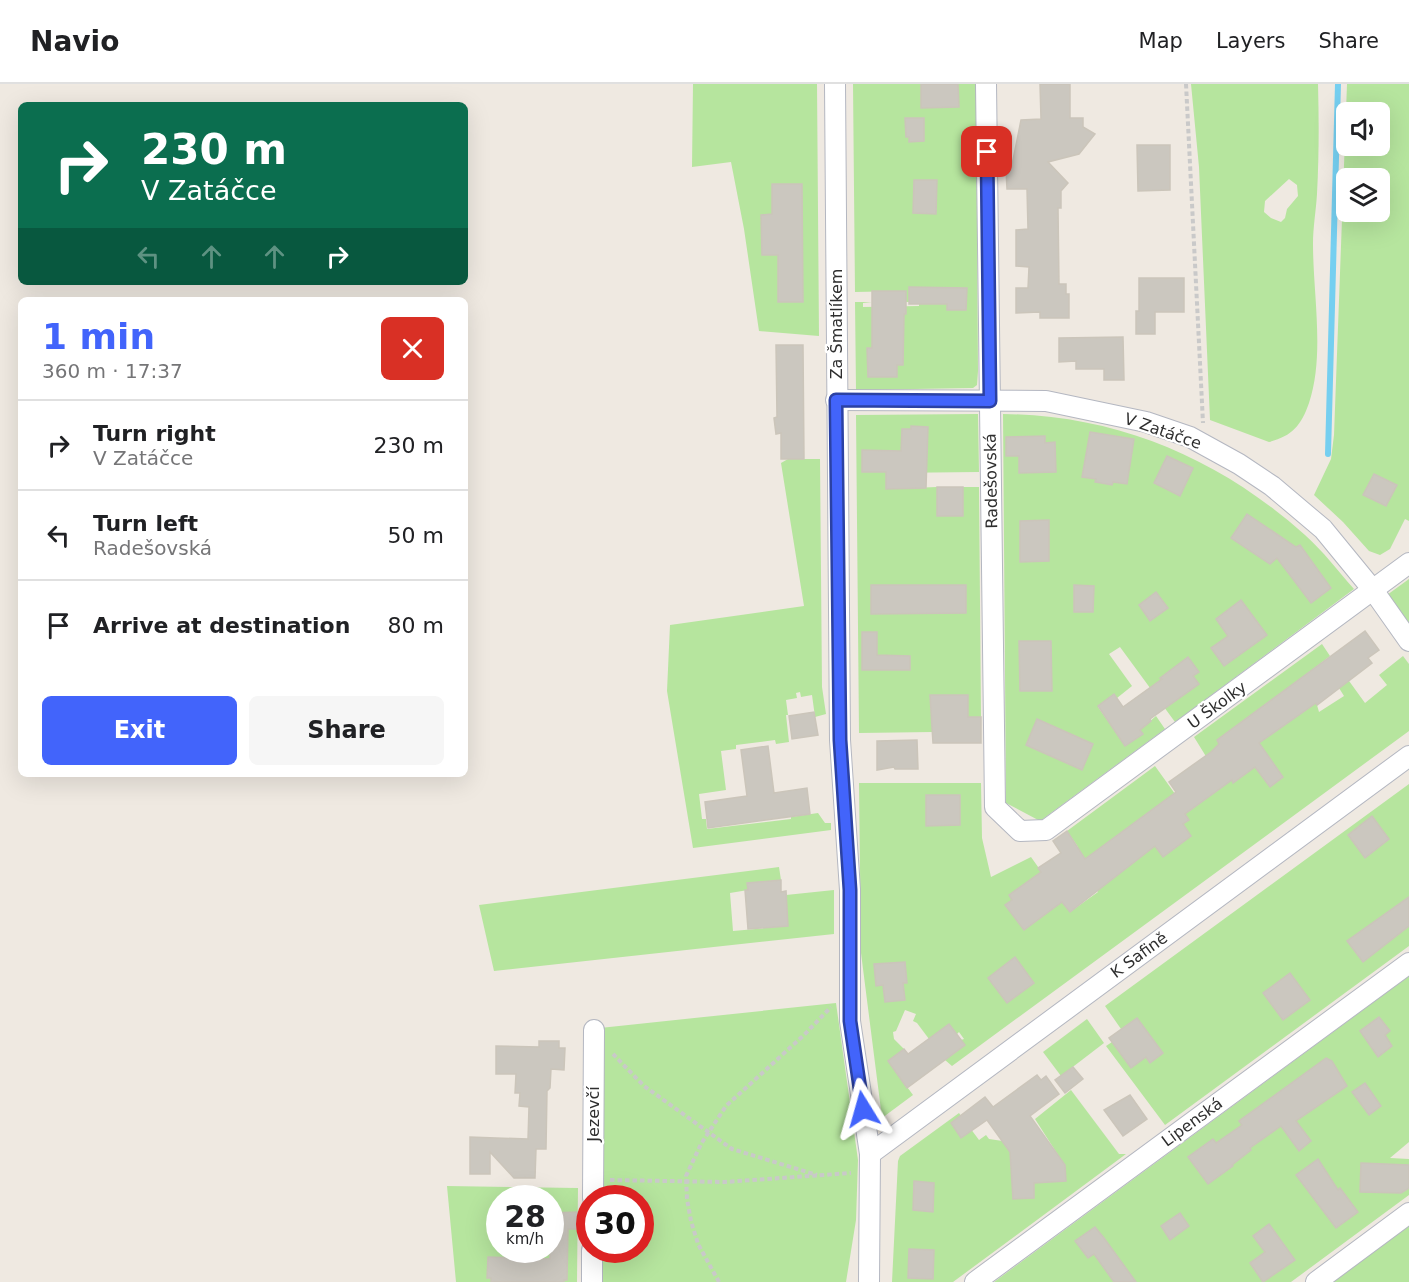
<!DOCTYPE html>
<html lang="en">
<head>
<meta charset="utf-8">
<style>
  :root { --surface:#fff; --page:#f6f6f6; --text:#202124; --muted:#757577; --line:#e0e0e0; --accent:#4264fb }
  body { margin:0; font-family:"DejaVu Sans",sans-serif; background:var(--page); color:var(--text); height:100vh; display:flex; flex-direction:column; font-size:22px; white-space:nowrap }
  * { box-sizing:border-box; margin:0 }
  p { font-size:20px; color:var(--muted) }
  .icon { flex:none; width:33px; height:33px; fill:none; stroke:currentColor; stroke-width:2; stroke-linecap:round; stroke-linejoin:round }
  .map { position:relative; flex:1; overflow:hidden }
  .details { position:absolute; left:18px; top:213px; width:450px; height:480px; display:flex; flex-direction:column; background:var(--surface); border-radius:9px; box-shadow:0 6px 24px #0002 }
  .details>* { flex:none }
  .hud { position:absolute; left:18px; top:18px; width:450px; height:183px; border-radius:9px; box-shadow:0 6px 24px #0002; background:#0b6e4f; color:#fff; overflow:hidden }
  .buttons { position:absolute; left:1336px; top:18px; display:grid; gap:12px }
  .buttons a { display:grid; place-items:center; width:54px; height:54px; border-radius:9px; background:var(--surface); box-shadow:0 6px 24px #0002; font-size:30px }
  .speed { position:absolute; left:486px; top:1101px; display:flex; gap:12px; font-size:30px; font-weight:700; text-align:center }
  .speed>* { display:grid; place-content:center; width:78px; height:78px; border-radius:50%; background:var(--surface); box-shadow:0 6px 24px #0002; line-height:1 }
  .speed small { font-size:15px; font-weight:400 }
  .speed .limit { border:9px solid #d22; background:#fff; color:#111 }
  .pin { position:absolute; display:grid; place-items:center; width:51px; height:51px; color:#fff; margin:-26px; border-radius:12px; box-shadow:0 3px 9px #0006 }
  .me { position:absolute; width:66px; margin:-33px; rotate:352deg; stroke-linejoin:round; filter:drop-shadow(0 0 4px #0008) }
  .turn { display:flex; align-items:center; gap:21px; height:126px; padding:0 24px; font-size:27px }
  .turn .icon { width:78px; height:78px; stroke-width:2.5 }
  .turn b { display:block; font-size:42px; line-height:51px }
  .lanes { display:flex; align-items:center; height:57px; padding:0 24px; background:#0003; justify-content:center; gap:30px; direction:ltr }
  .lanes .off { opacity:.35 }
  .round { display:grid; place-items:center; flex:none; width:63px; height:63px; border-radius:9px; background:var(--page) }
  .headline { display:flex; align-items:center; justify-content:space-between; height:102px; padding:0 24px }
  h1 { font-size:36px; font-weight:600; line-height:45px; color:var(--accent) }
  .action { display:flex; gap:12px; margin-top:auto; padding:12px 24px }
  .action a { flex:1; height:69px; border-radius:9px; background:var(--accent); color:#fff; font-size:24px; font-weight:600; line-height:69px; text-align:center }
  .action a+a { background:var(--page); color:var(--text) }
  ul { padding:0; list-style:none }
  li { display:flex; align-items:center; gap:18px; height:90px; padding:0 24px; border-top:2px solid var(--line) }
  li div { flex:1 }
  li b { display:block; font-size:22px }
  li em { font-style:normal }
  header { display:flex; align-items:center; gap:36px; box-sizing:border-box; height:84px; padding:0 30px; background:var(--surface); border-bottom:2px solid var(--line) }
  header strong { font-size:28px }
  nav { display:flex; gap:33px; margin-inline-start:auto; font-size:21px }
  .map>svg:first-child { display:block }
</style>
</head>
<body>
<header>
<strong>Navio</strong>
<nav><a>Map</a><a>Layers</a><a>Share</a></nav>
</header>
<div class="map">
<svg width="1409" height="1198" viewBox="0 0 1409 1198">
  <rect width="100%" height="100%" fill="#efe9e1"/>
  <g fill="#b6e59e" fill-rule="evenodd">
    <polygon points="693,0 817,0 819,252 759,247 744,145 731,78 692,83"/>
    <polygon points="853,0 976,0 978,287 977,301 973,304 856,306 855,218 872,218 863,219 863,223 919,222 919,218 904,218 903,207 855,208"/>
    <path d="M 1191,0 L 1318,0 C 1319,37 1319,73 1317,110 C 1316,127 1313,143 1313,160 C 1313,211 1325,271 1309,319 C 1301,342 1292,352 1269,358 L 1210,336 L 1199,83 ZM 1289,95 L 1297,101 L 1298,112 L 1287,125 L 1285,134 L 1281,138 L 1271,134 L 1264,128 L 1265,117 Z"/>
    <path d="M 1347,0 L 1409,0 L 1409,437 L 1405,435 L 1390,465 L 1380,471 L 1369,467 L 1343,438 L 1314,411 L 1331,375 L 1334,351 ZM 1347,28 L 1380,28 L 1380,62 L 1347,62 ZM 1347,94 L 1380,94 L 1380,128 L 1347,128 Z"/>
    <polygon points="978,330 979,388 887,389 911,404 937,403 937,431 963,432 963,403 979,403 981,633 968,633 968,611 933,611 930,616 933,648 859,649 856,331"/>
    <path d="M 1003,330 C 1118,331 1220,375 1305,451 C 1323,467 1338,487 1354,505 L 1175,638 L 1120,563 L 1109,570 L 1132,602 L 1117,614 L 1114,611 L 1098,623 L 1125,661 L 1142,650 L 1140,646 L 1156,632 L 1165,645 L 1040,737 L 1006,719 Z"/>
    <polygon points="788,375 820,375 822,603 826,630 815,633 812,611 801,613 800,608 796,609 797,614 786,616 788,631 786,631 789,658 776,660 775,656 736,661 736,665 721,667 726,706 699,710 702,735 706,735 707,745 791,735 791,733 818,729 825,739 831,739 831,746 693,764 667,607 670,541 804,522 781,379"/>
    <polygon points="1409,495 1409,540 1387,511"/>
    <polygon points="1322,560 1330,572 1299,596 1317,621 1319,628 1344,612 1339,604 1344,590 1365,619 1387,601 1379,591 1403,572 1409,580 1409,647 952,982 945,976 965,961 961,956 964,955 959,948 957,950 949,940 929,955 917,939 913,937 916,930 905,926 896,947 893,948 894,955 904,965 888,977 913,1011 882,1034 861,869 859,699 981,699 982,754 991,793 1031,773 1070,828 1098,808 1067,771 1078,763 1067,747 1155,682 1188,728 1218,706 1207,674 1194,653"/>
    <polygon points="1409,700 1409,862 1165,1041 1106,962 1112,958 1146,973 1150,979 1163,969 1137,934 1121,945 1105,922"/>
    <polygon points="779,783 781,796 747,799 748,806 730,809 733,847 788,842 786,811 834,806 834,850 494,887 479,821"/>
    <polygon points="1409,892 1409,1058 1390,1074 1409,1075 1409,1111 1291,1198 994,1198"/>
    <polygon points="836,919 858,1076 856,1136 846,1198 602,1198 602,1166 640,1166 640,1114 601,1114 600,944"/>
    <polygon points="1087,935 1104,959 1061,992 1043,968"/>
    <polygon points="1071,1006 1119,1070 1126,1070 953,1198 892,1198 898,1077 900,1072 959,1029 979,1056 986,1051 989,1055 1023,1060 1058,1071 1035,1035"/>
    <path d="M 447,1102 L 578,1104 L 577,1198 L 456,1198 ZM 500,1114 L 550,1114 L 550,1166 L 500,1166 Z"/>
    <polygon points="1409,1142 1409,1198 1333,1198"/>
  </g>
  <g fill="none" stroke-linecap="round" stroke-linejoin="round">
    <polyline stroke="#75cff0" stroke-width="6" points="1328,370 1338,0"/>
  </g>
  <g fill="#cbc7bf" stroke="#cbc5ba" stroke-width="1.5">
    <polygon points="921,0 958,0 959,23 921,24"/>
    <polygon points="1040,0 1070,0 1070,34 1083,34 1083,43 1095,50 1079,70 1048,78 1068,99 1061,107 1061,124 1058,124 1059,200 1066,200 1066,210 1069,210 1069,234 1040,234 1040,228 1016,229 1016,204 1028,204 1029,183 1016,182 1016,146 1028,145 1027,105 1007,105 1006,86 1011,86 1021,36 1041,35"/>
    <polygon points="905,34 924,34 924,57 909,58 909,53 906,53"/>
    <polygon points="1137,61 1170,61 1170,106 1138,107"/>
    <polygon points="914,96 937,96 936,130 913,129"/>
    <polygon points="772,100 802,100 803,218 778,218 778,171 762,171 761,131 772,130"/>
    <polygon points="1139,194 1184,194 1184,228 1155,228 1155,250 1136,250 1136,227 1139,227"/>
    <polygon points="909,203 967,204 966,226 947,226 947,220 909,220"/>
    <polygon points="872,207 906,207 906,230 904,230 903,281 897,281 897,293 868,293 867,264 872,264"/>
    <polygon points="1123,253 1124,296 1104,296 1104,285 1076,285 1076,277 1059,278 1059,254"/>
    <polygon points="776,261 803,261 804,375 781,375 781,349 776,350 774,334 777,333"/>
    <polygon points="911,342 928,343 926,404 886,405 886,388 862,388 862,366 901,367 902,345 911,345"/>
    <polygon points="1090,348 1134,355 1127,400 1113,398 1112,401 1095,398 1096,395 1082,393"/>
    <polygon points="1045,352 1045,359 1055,358 1056,388 1019,389 1019,372 1006,372 1006,353"/>
    <polygon points="1167,372 1193,384 1180,412 1154,399"/>
    <polygon points="1374,390 1397,401 1386,422 1363,411"/>
    <rect x="937" y="403" width="26" height="29"/>
    <polygon points="1247,430 1296,463 1300,461 1331,504 1311,519 1277,474 1270,480 1231,454"/>
    <polygon points="1049,436 1049,477 1020,478 1020,437"/>
    <polygon points="871,501 966,501 966,529 871,530"/>
    <polygon points="1074,501 1094,502 1093,528 1074,528"/>
    <polygon points="1156,508 1168,524 1150,537 1139,521"/>
    <polygon points="1241,516 1267,551 1224,582 1211,564 1228,552 1216,535"/>
    <polygon points="1365,547 1379,566 1368,574 1372,579 1317,621 1316,619 1259,659 1283,693 1270,703 1255,683 1233,699 1232,696 1185,730 1189,736 1183,740 1191,752 1163,773 1155,762 1070,828 1062,818 1024,846 1005,821 1012,816 1009,811 1041,788 1038,784 1061,769 1053,757 1067,747 1085,775 1176,708 1169,698 1211,668 1219,660 1217,656"/>
    <polygon points="862,548 877,548 877,571 910,572 910,586 862,586"/>
    <polygon points="1019,557 1051,557 1052,607 1020,607"/>
    <polygon points="1188,573 1199,588 1193,592 1199,600 1150,635 1151,637 1140,646 1143,650 1125,662 1098,622 1114,610 1123,623 1162,595 1160,594"/>
    <polygon points="930,611 968,611 968,633 981,633 981,659 933,659"/>
    <polygon points="814,628 818,651 792,655 789,632"/>
    <polygon points="1037,635 1093,660 1082,686 1026,661"/>
    <polygon points="917,656 918,685 895,685 894,683 877,686 877,657"/>
    <polygon points="768,662 774,709 807,704 810,730 708,744 705,718 747,712 741,666"/>
    <polygon points="926,711 960,711 960,741 926,742"/>
    <polygon points="1372,732 1389,755 1365,774 1348,751"/>
    <polygon points="781,796 781,808 786,807 788,842 748,845 745,806 748,806 747,799"/>
    <polygon points="1409,813 1409,842 1363,878 1347,857"/>
    <polygon points="1015,873 1034,899 1007,919 988,894"/>
    <polygon points="905,878 907,899 903,899 905,916 885,918 883,901 876,902 874,880"/>
    <polygon points="1290,889 1310,916 1283,936 1263,909"/>
    <polygon points="1379,933 1390,947 1385,951 1392,962 1378,973 1360,947"/>
    <polygon points="1137,934 1163,969 1150,979 1146,973 1131,984 1109,954"/>
    <polygon points="949,940 965,961 907,1004 888,977 904,965 908,970"/>
    <polygon points="539,957 559,957 559,964 565,964 564,986 551,985 550,1004 547,1007 546,1065 536,1065 535,1094 514,1094 490,1068 490,1090 470,1090 470,1053 528,1055 529,1023 519,1022 520,1009 515,1009 516,990 496,990 496,962 539,963"/>
    <polygon points="1326,974 1332,977 1347,1002 1296,1037 1311,1057 1299,1067 1281,1042 1250,1064 1251,1066 1232,1081 1233,1082 1208,1100 1188,1073 1213,1055 1216,1059 1242,1041 1239,1037"/>
    <polygon points="1073,983 1083,995 1065,1009 1055,996"/>
    <polygon points="1037,991 1041,996 1046,992 1059,1010 1030,1032 1065,1081 1066,1097 1034,1099 1034,1114 1013,1115 1010,1068 987,1036 961,1054 951,1039 985,1013 993,1023"/>
    <polygon points="1365,999 1381,1022 1369,1031 1352,1008"/>
    <polygon points="1130,1011 1147,1035 1123,1052 1104,1026"/>
    <polygon points="1318,1075 1338,1106 1340,1104 1358,1128 1336,1144 1296,1091"/>
    <polygon points="1361,1079 1409,1081 1409,1104 1401,1109 1360,1108"/>
    <polygon points="914,1097 934,1099 933,1128 913,1126"/>
    <polygon points="578,1128 577,1145 568,1145 567,1196 564,1196 564,1198 491,1198 491,1194 487,1194 488,1173 550,1175 550,1129"/>
    <polygon points="1180,1129 1189,1142 1170,1156 1161,1142"/>
    <polygon points="1269,1140 1295,1176 1263,1198 1250,1179 1265,1168 1253,1152"/>
    <polygon points="1095,1143 1104,1154 1136,1198 1114,1198 1094,1170 1088,1174 1075,1157"/>
    <polygon points="909,1165 934,1166 933,1195 908,1194"/>
  </g>
  <g fill="none" stroke-linecap="round" stroke-linejoin="round">
    <g stroke="#b4b7c1" stroke-width="22">
      <g id="minor">
        <polyline points="835,0 840,656 850,806 850,937 870,1070 869,1198"/>
        <polyline points="986,0 995,723 1020,747 1046,746 1409,479"/>
        <polyline points="836,316 1046,317 1146,338 1190,353 1239,380 1272,402 1323,445 1373,506 1409,557"/>
        <polyline points="870,1070 1409,672"/>
        <polyline points="593,1114 594,946"/>
        <polyline points="592,1198 592,1166"/>
        <polyline points="975,1198 1409,879"/>
        <polyline points="1316,1198 1409,1129"/>
      </g>
    </g>
    <g stroke="#c9c9c9" stroke-width="4" stroke-dasharray="4.5 3" stroke-linecap="butt">
      <polyline points="1186,0 1203,339"/>
      <polyline points="613,970 644,1002 732,1065 817,1091"/>
      <polyline points="610,1096 725,1098 851,1089"/>
      <polyline points="719,1198 698,1160 691,1137 687,1115 686,1092 701,1060 726,1022 804,951 831,923"/>
    </g>
    <use href="#minor" stroke="#fff" stroke-width="20"/>
  </g>
  <g fill="none" stroke-linecap="round" stroke-linejoin="round">
    <g stroke="#2b41a3" stroke-width="15">
      <polyline id="route" points="863,1025 850,937 850,806 840,656 836,316 990,317 987,68"/>
    </g>
    <use href="#route" stroke="#4264fb" stroke-width="10"/>
  </g>
  <g text-anchor="middle" dominant-baseline="central" stroke-width="4.5" stroke-linejoin="round" paint-order="stroke">
    <g font-size="16" fill="#2e2e2e" stroke="#fff">
      <text transform="translate(836 240) rotate(-90)">Za Šmatlíkem</text>
      <text transform="translate(1163 347) rotate(19)">V Zatáčce</text>
      <text transform="translate(991 397) rotate(-91)">Radešovská</text>
      <text transform="translate(1217 621) rotate(-36)">U Školky</text>
      <text transform="translate(1139 871) rotate(-36)">K Safině</text>
      <text transform="translate(593 1030) rotate(-90)">Jezevčí</text>
      <text transform="translate(1192 1038) rotate(-36)">Lipenská</text>
    </g>
  </g>
</svg>
<div class="buttons">
<a><svg class="icon" aria-label="sound" viewBox="0 0 24 24"><path d="M4 9h4l5-4v14l-5-4H4zM17 9q2 3 0 6"/></svg></a>
<a><svg class="icon" aria-label="layers" viewBox="0 0 24 24"><path d="M12 4l9 5-9 5-9-5zM3 14l9 5 9-5"/></svg></a>
</div>
<div class="speed"><div>28<small>km/h</small></div><div class="limit">30</div></div>
<div class="pin" style="left:987px;top:68px;background:#d93025"><svg class="icon" aria-label="arrive" viewBox="0 0 24 24"><path d="M6 21V4h12l-3 4 3 4H6"/></svg></div>
<svg class="me" style="left:863px;top:1025px" viewBox="-20 -20 40 40"><path d="M0-17L14 15 0 8-14 15z" fill="#4264fb" stroke="#fff" stroke-width="4"/></svg>
<div class="hud">
<div class="turn"><svg class="icon" aria-label="right" viewBox="0 0 24 24"><path d="M7 20v-9h11M14 6l5 5-5 5"/></svg><div><b>230 m</b>V Zatáčce</div></div>
<div class="lanes"><svg class="icon off" aria-label="left" viewBox="0 0 24 24"><path d="M17 20v-9H6M10 6l-5 5 5 5"/></svg><svg class="icon off" aria-label="ahead" viewBox="0 0 24 24"><path d="M12 20V5M6 11l6-6 6 6"/></svg><svg class="icon off" aria-label="ahead" viewBox="0 0 24 24"><path d="M12 20V5M6 11l6-6 6 6"/></svg><svg class="icon" aria-label="right" viewBox="0 0 24 24"><path d="M7 20v-9h11M14 6l5 5-5 5"/></svg></div>
</div>
<section class="details">
<div class="headline"><div><h1>1 min</h1><p>360 m · 17:37</p></div><a class="round" style="background:#d93025;color:#fff"><svg class="icon" aria-label="close" viewBox="0 0 24 24"><path d="M6 6l12 12M18 6L6 18"/></svg></a></div>
<ul>
<li><svg class="icon" aria-label="right" viewBox="0 0 24 24"><path d="M7 20v-9h11M14 6l5 5-5 5"/></svg><div><b>Turn right</b><p>V Zatáčce</p></div><em>230 m</em></li>
<li><svg class="icon" aria-label="left" viewBox="0 0 24 24"><path d="M17 20v-9H6M10 6l-5 5 5 5"/></svg><div><b>Turn left</b><p>Radešovská</p></div><em>50 m</em></li>
<li><svg class="icon" aria-label="arrive" viewBox="0 0 24 24"><path d="M6 21V4h12l-3 4 3 4H6"/></svg><div><b>Arrive at destination</b></div><em>80 m</em></li>
</ul>
<div class="action"><a>Exit</a><a>Share</a></div>
</section>
</div>
</body>
</html>
